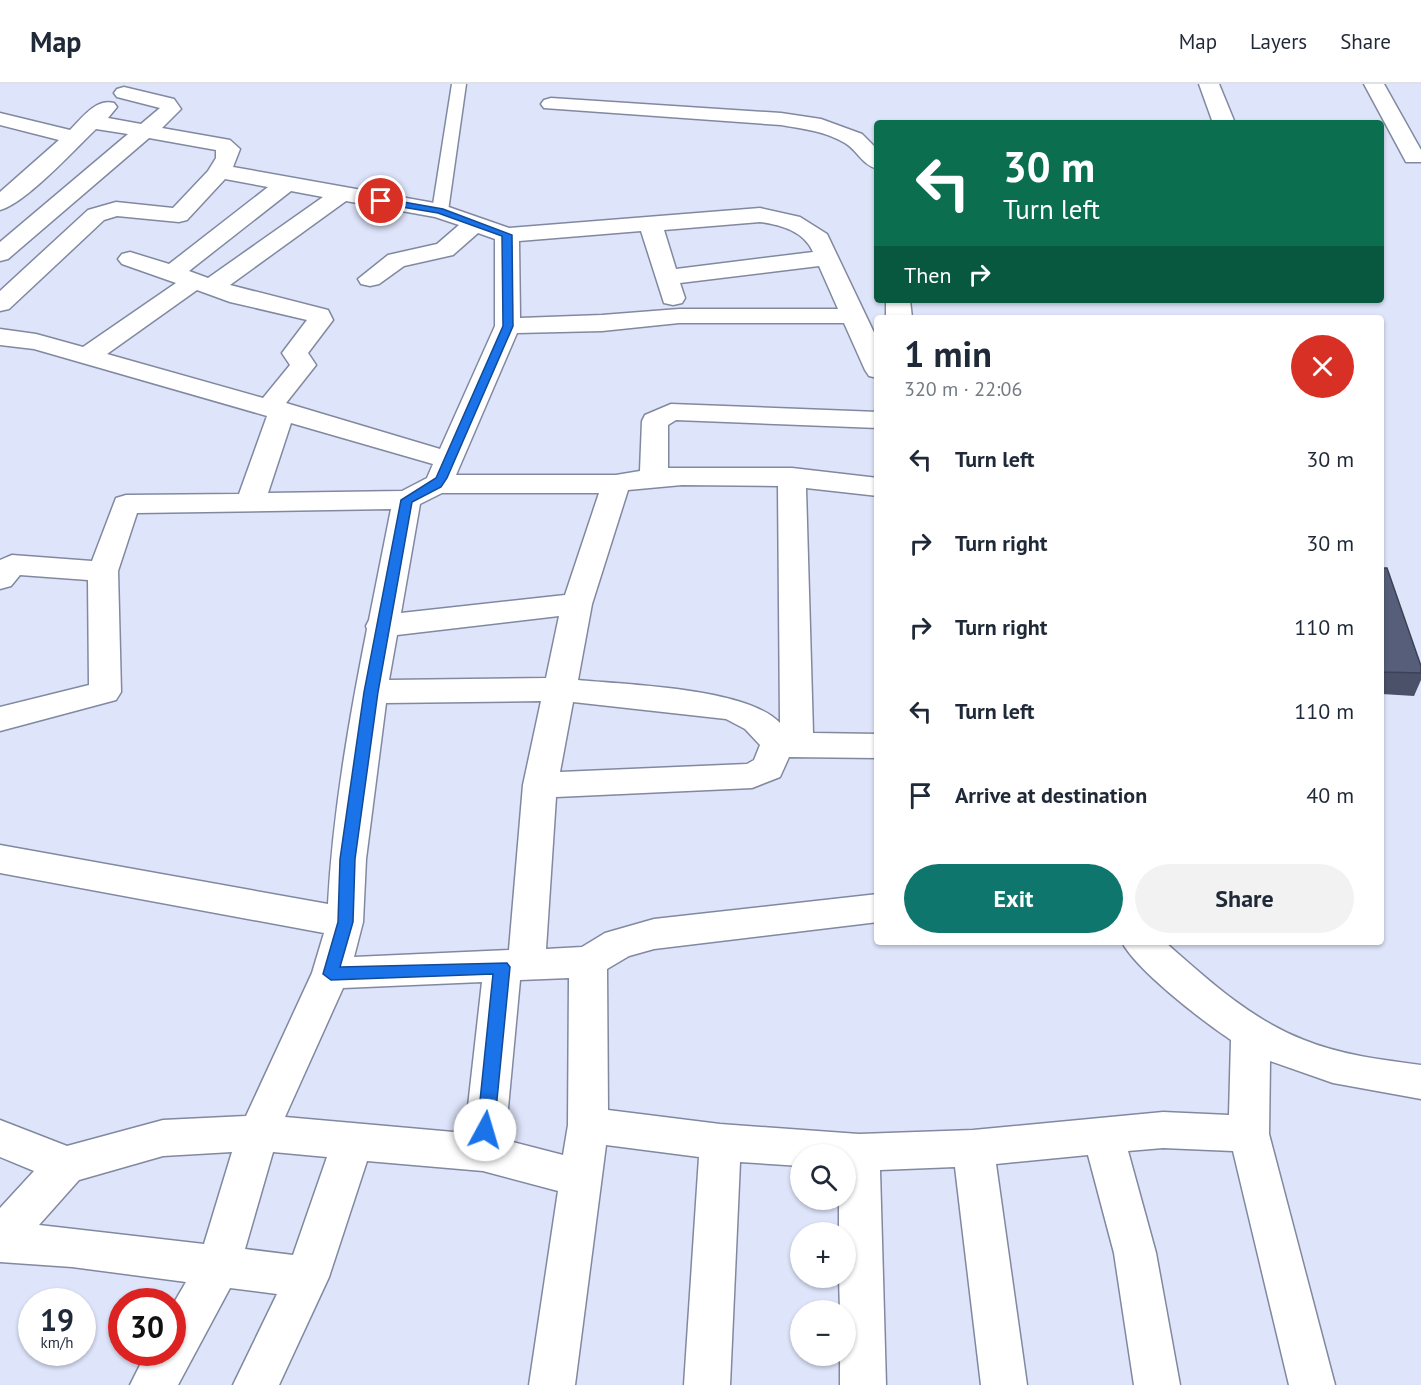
<!DOCTYPE html>
<html lang="en">
<head>
<meta charset="utf-8">
<style>
  :root { --surface:#fff; --page:#f2f2f3; --text:#1f2937; --muted:#747a83; --line:#e0e1e3; --accent:#0f766e }
  body { margin:0; font-family:"PT Sans",sans-serif; background:var(--page); color:var(--text); height:100vh; display:flex; flex-direction:column; font-size:22px; white-space:nowrap }
  * { box-sizing:border-box; margin:0 }
  p { font-size:20px; color:var(--muted) }
  .icon { flex:none; width:33px; height:33px; fill:none; stroke:currentColor; stroke-width:2; stroke-linecap:round; stroke-linejoin:round }
  .map { position:relative; flex:1; overflow:hidden }
  .panel { position:absolute; left:874px; top:231px; width:510px; height:630px; display:flex; flex-direction:column; background:var(--surface); border-radius:6px; box-shadow:0 2px 4px #0004 }
  .panel>* { flex:none }
  .top-card { position:absolute; left:874px; top:36px; width:510px; height:183px; border-radius:6px; box-shadow:0 2px 4px #0004; background:#0b6e4f; color:#fff; overflow:hidden }
  .controls { position:absolute; left:790px; top:1060px; display:grid; gap:12px }
  .controls a { display:grid; place-items:center; width:66px; height:66px; border-radius:50%; background:var(--surface); box-shadow:0 2px 4px #0004; font-size:30px }
  .speed { position:absolute; left:18px; top:1204px; display:flex; gap:12px; font-size:30px; font-weight:700; text-align:center }
  .speed>* { display:grid; place-content:center; width:78px; height:78px; border-radius:50%; background:var(--surface); box-shadow:0 2px 4px #0004; line-height:1 }
  .speed small { font-size:15px; font-weight:400 }
  .speed .limit { border:9px solid #d22; background:#fff; color:#111 }
  .pin { position:absolute; display:grid; place-items:center; width:51px; height:51px; color:#fff; margin:-26px; border:3px solid #fff; border-radius:50%; box-shadow:0 2px 6px #0007 }
  .me { position:absolute; width:66px; margin:-33px; rotate:6deg; stroke-linejoin:round; filter:drop-shadow(0 0 4px #0008) }
  .turn { display:flex; align-items:center; gap:21px; height:126px; padding:0 30px; font-size:27px }
  .turn .icon { width:78px; height:78px; stroke-width:2.5 }
  .turn b { display:block; font-size:42px; line-height:51px }
  .then { display:flex; align-items:center; height:57px; padding:0 30px; background:#0003; gap:12px; font-size:22px }
  .round { display:grid; place-items:center; flex:none; width:63px; height:63px; border-radius:32px; background:var(--page) }
  .head { display:flex; align-items:center; justify-content:space-between; height:102px; padding:0 30px }
  h1 { font-size:36px; font-weight:700; line-height:45px }
  .primary-button { display:flex; gap:12px; margin-top:auto; padding:12px 30px }
  .primary-button a { flex:1; height:69px; border-radius:36px; background:var(--accent); color:#fff; font-size:24px; font-weight:700; line-height:69px; text-align:center }
  .primary-button a+a { background:var(--page); color:var(--text) }
  ul { padding:0; list-style:none }
  li { display:flex; align-items:center; gap:18px; height:84px; padding:0 30px }
  li div { flex:1 }
  li b { display:block; font-size:22px }
  li em { font-style:normal }
  header { display:flex; align-items:center; gap:36px; box-sizing:border-box; height:84px; padding:0 30px; background:var(--surface); border-bottom:2px solid var(--line) }
  header strong { font-size:28px }
  nav { display:flex; gap:33px; margin-inline-start:auto; font-size:21px }
  .map>svg:first-child { display:block }
</style>
</head>
<body>
<header>
<strong>Map</strong>
<nav><a>Map</a><a>Layers</a><a>Share</a></nav>
</header>
<div class="map">
<svg width="1421" height="1301" viewBox="0 0 1421 1301">
  <rect width="100%" height="100%" fill="#dee4fa"/>
  <g fill="none" stroke-linecap="round" stroke-linejoin="round">
    <g stroke="#8189a1" stroke-width="3">
      <polygon id="service" points="452,0 466,0 448,127 440,132 432,127"/>
    </g>
    <g stroke="#8189a1" stroke-width="3">
      <g id="minor">
        <polygon points="1199,0 1219,0 1235,39 1213,39"/>
        <polygon points="1364,0 1384,0 1421,66 1421,78 1406,78"/>
        <path d="M 124,3 L 174,15 L 181,25 L 162,44 L 230,56 L 240,65 L 233,83 L 440,120 L 509,144 L 760,124 L 800,133 L 827,150 L 878,257 L 878,294 L 869,292 L 865,286 L 844,239 L 679,239 L 602,247 L 517,249 L 456,391 L 616,391 L 640,387 L 642,337 L 645,331 L 671,320 L 878,328 L 878,344 L 676,336 L 668,341 L 668,384 L 792,384 L 878,394 L 878,412 L 806,404 L 813,649 L 878,650 L 878,674 L 789,673 L 780,693 L 752,704 L 556,713 L 546,865 L 582,863 L 605,849 L 654,835 L 878,810 L 878,838 L 654,865 L 629,872 L 607,885 L 608,1026 L 720,1040 L 859,1050 L 973,1046 L 1163,1028 L 1229,1031 L 1231,956 C 1204,938 1136,886 1122,858 L 1165,858 C 1208,896 1250,935 1304,956 C 1341,971 1382,976 1421,981 L 1421,1015 L 1333,999 L 1270,977 L 1269,1050 L 1335,1301 L 1289,1301 L 1233,1067 L 1163,1064 L 1128,1067 L 1156,1169 L 1180,1301 L 1134,1301 L 1114,1169 L 1088,1071 L 996,1080 L 1027,1301 L 981,1301 L 955,1083 L 880,1086 L 886,1301 L 840,1301 L 840,1272 L 846,1272 L 846,1227 L 840,1227 L 839,1194 L 846,1194 L 846,1149 L 839,1149 L 839,1116 L 846,1116 L 846,1071 L 801,1071 L 801,1082 L 740,1078 L 730,1301 L 684,1301 L 699,1073 L 606,1061 L 575,1301 L 529,1301 L 558,1107 L 483,1087 L 367,1077 L 329,1193 L 279,1301 L 233,1301 L 277,1210 L 230,1204 L 178,1301 L 130,1301 L 146,1269 L 172,1269 L 172,1222 L 186,1198 L 72,1183 L 0,1178 L 0,1124 L 34,1087 L 0,1073 L 0,1036 L 67,1062 L 163,1036 L 246,1032 L 312,889 L 324,849 L 0,789 L 0,761 L 328,820 C 333,728 349,636 367,545 L 366,542 L 369,536 L 391,425 L 137,429 L 118,487 L 121,608 L 116,616 L 0,647 L 0,623 L 89,601 L 88,496 L 20,491 L 11,502 L 0,505 L 0,476 L 12,471 L 92,477 L 116,414 L 126,411 L 239,410 L 267,332 L 34,265 L 0,261 L 0,245 L 36,250 L 83,263 L 176,199 L 122,180 L 118,175 L 122,170 L 130,168 L 169,180 L 268,103 L 225,95 L 187,136 L 179,138 L 117,132 L 104,136 L 9,225 L 0,227 L 0,207 L 88,126 L 116,118 L 173,124 L 208,87 L 216,74 L 216,66 L 149,54 L 8,175 L 0,177 L 0,158 L 128,50 L 96,45 C 76,64 25,120 0,126 L 0,108 L 59,56 L 0,41 L 0,29 L 70,46 C 82,34 96,14 114,19 L 117,23 L 108,34 L 141,40 L 160,24 L 117,13 L 114,9 L 117,5 ZM 291,107 L 323,113 L 208,194 L 189,187 ZM 346,117 L 435,133 L 459,141 L 437,160 L 388,171 L 358,195 L 361,200 L 370,202 L 379,200 L 404,182 L 453,171 L 478,149 L 495,155 L 495,242 L 440,365 L 286,319 L 316,281 L 308,269 L 333,236 L 328,226 L 230,201 ZM 760,138 C 781,141 804,147 813,168 L 676,185 L 664,146 ZM 641,147 L 664,219 L 673,221 L 682,219 L 685,214 L 680,199 L 819,182 L 838,225 L 679,225 L 602,231 L 520,234 L 519,157 ZM 197,206 L 230,218 L 307,236 L 282,269 L 290,281 L 263,314 L 107,270 ZM 291,339 L 433,380 L 427,394 L 402,407 L 268,409 ZM 682,401 L 778,402 L 780,639 C 747,604 628,601 578,596 L 592,520 L 628,406 ZM 442,409 L 599,409 L 565,511 L 401,529 L 420,420 ZM 559,532 L 546,594 L 389,596 L 397,551 ZM 541,617 L 523,701 L 509,866 L 354,873 L 363,838 L 366,775 L 386,619 ZM 573,618 L 726,635 L 745,645 L 760,661 L 754,676 L 747,680 L 560,688 ZM 569,894 L 568,1041 L 563,1071 L 505,1056 L 520,896 ZM 482,898 L 465,1049 L 285,1033 L 343,904 ZM 232,1068 L 204,1160 L 39,1141 L 79,1096 L 163,1072 ZM 273,1068 L 327,1073 L 293,1171 L 245,1165 Z"/>
        <path d="M 551,14 L 781,29 L 821,35 L 862,50 L 878,66 L 878,85 C 863,82 857,66 845,59 C 825,47 803,45 781,41 L 544,24 L 541,20 L 544,16 Z"/>
        <polygon points="886,216 910,216 912,234 886,234"/>
      </g>
    </g>
    <use href="#service" fill="#fff" fill-rule="evenodd"/>
    <use href="#minor" fill="#fff" fill-rule="evenodd"/>
  </g>
  <polygon fill="#4a5169" points="1382,484 1421,582 1421,596 1414,612 1382,610"/>
  <polygon fill="#565e7a" stroke="#3c4255" stroke-width="1.5" points="1382,484 1387,484 1421,582 1421,589 1382,588"/>
  <polygon fill="#1a73e8" stroke="#114b97" stroke-width="1.5" points="381,114 443,125 512,151 513,242 447,394 441,403 412,418 378,608 355,775 353,838 340,883 507,879 510,883 494,1046 491,1051 485,1053 479,1051 477,1046 493,890 331,896 323,890 338,838 340,775 364,608 401,416 436,394 503,242 502,152 438,129 378,119 376,117"/>
</svg>
<div class="controls">
<a><svg class="icon" aria-label="search" viewBox="0 0 24 24"><circle cx="10" cy="10" r="6"/><path d="M15 15l6 6"/></svg></a>
<a>+</a>
<a>−</a>
</div>
<div class="speed"><div>19<small>km/h</small></div><div class="limit">30</div></div>
<div class="pin" style="left:381px;top:117px;background:#d93025"><svg class="icon" aria-label="arrive" viewBox="0 0 24 24"><path d="M6 21V4h12l-3 4 3 4H6"/></svg></div>
<svg class="me" style="left:485px;top:1046px" viewBox="-20 -20 40 40"><circle r="19" fill="#fff"/><path d="M0-13L10 11 0 6-10 11z" fill="#1a73e8"/></svg>
<div class="top-card">
<div class="turn"><svg class="icon" aria-label="left" viewBox="0 0 24 24"><path d="M17 20v-9H6M10 6l-5 5 5 5"/></svg><div><b>30 m</b>Turn left</div></div>
<div class="then">Then<svg class="icon" aria-label="right" viewBox="0 0 24 24"><path d="M7 20v-9h11M14 6l5 5-5 5"/></svg></div>
</div>
<section class="panel">
<div class="head"><div><h1>1 min</h1><p>320 m · 22:06</p></div><a class="round" style="background:#d93025;color:#fff"><svg class="icon" aria-label="close" viewBox="0 0 24 24"><path d="M6 6l12 12M18 6L6 18"/></svg></a></div>
<ul>
<li><svg class="icon" aria-label="left" viewBox="0 0 24 24"><path d="M17 20v-9H6M10 6l-5 5 5 5"/></svg><div><b>Turn left</b></div><em>30 m</em></li>
<li><svg class="icon" aria-label="right" viewBox="0 0 24 24"><path d="M7 20v-9h11M14 6l5 5-5 5"/></svg><div><b>Turn right</b></div><em>30 m</em></li>
<li><svg class="icon" aria-label="right" viewBox="0 0 24 24"><path d="M7 20v-9h11M14 6l5 5-5 5"/></svg><div><b>Turn right</b></div><em>110 m</em></li>
<li><svg class="icon" aria-label="left" viewBox="0 0 24 24"><path d="M17 20v-9H6M10 6l-5 5 5 5"/></svg><div><b>Turn left</b></div><em>110 m</em></li>
<li><svg class="icon" aria-label="arrive" viewBox="0 0 24 24"><path d="M6 21V4h12l-3 4 3 4H6"/></svg><div><b>Arrive at destination</b></div><em>40 m</em></li>
</ul>
<div class="primary-button"><a>Exit</a><a>Share</a></div>
</section>
</div>
</body>
</html>
